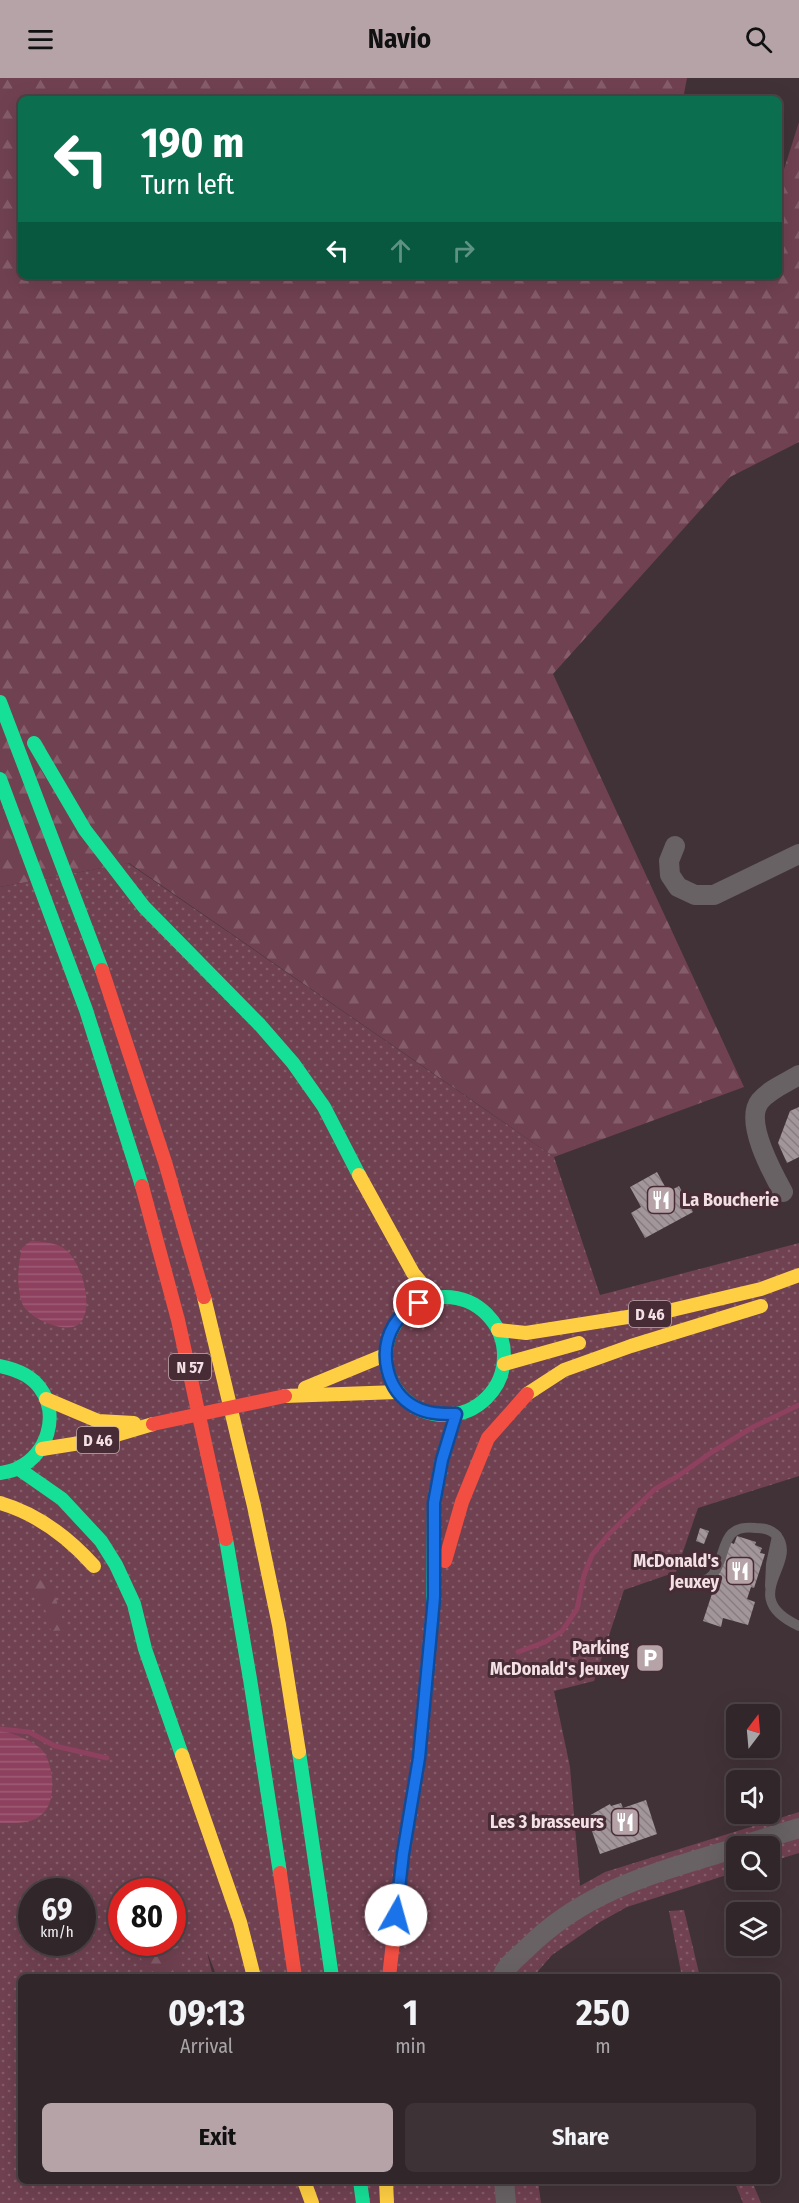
<!DOCTYPE html>
<html lang="en">
<head>
<meta charset="utf-8">
<style>
  :root { --surface:#312629; --page:#3d3235; --text:#f1f3f6; --muted:#a8a5a8; --line:#4c4346; --accent:#b5a3a8 }
  body { margin:0; font-family:"Fira Sans Condensed",sans-serif; background:var(--page); color:var(--text); height:100vh; display:flex; flex-direction:column; font-size:22px; white-space:nowrap }
  * { box-sizing:border-box; margin:0 }
  p { font-size:20px; color:var(--muted) }
  .icon { flex:none; width:33px; height:33px; fill:none; stroke:currentColor; stroke-width:2; stroke-linecap:round; stroke-linejoin:round }
  .map { position:relative; flex:1; overflow:hidden }
  .sheet { position:absolute; left:18px; top:1896px; width:762px; height:210px; display:flex; flex-direction:column; background:var(--surface); border-radius:9px; box-shadow:0 6px 24px #0002,0 0 0 2px var(--line) }
  .sheet>* { flex:none }
  .hud { position:absolute; left:18px; top:18px; width:764px; height:183px; border-radius:9px; box-shadow:0 6px 24px #0002,0 0 0 2px var(--line); background:#0b6e4f; color:#fff; overflow:hidden }
  .needle { width:39px; rotate:16deg }
  .controls { position:absolute; left:726px; top:1626px; display:grid; gap:12px }
  .controls a { display:grid; place-items:center; width:54px; height:54px; border-radius:9px; background:var(--surface); box-shadow:0 6px 24px #0002,0 0 0 2px var(--line); font-size:30px }
  .speed { position:absolute; left:18px; top:1800px; display:flex; gap:12px; font-size:30px; font-weight:700; text-align:center }
  .speed>* { display:grid; place-content:center; width:78px; height:78px; border-radius:50%; background:var(--surface); box-shadow:0 6px 24px #0002,0 0 0 2px var(--line); line-height:1 }
  .speed small { font-size:15px; font-weight:400 }
  .speed .limit { border:9px solid #d22; background:#fff; color:#111 }
  .pin { position:absolute; display:grid; place-items:center; width:51px; height:51px; color:#fff; margin:-26px; border:3px solid #fff; border-radius:50%; box-shadow:0 2px 6px #0007 }
  .me { position:absolute; width:66px; margin:-33px; rotate:7deg; stroke-linejoin:round; filter:drop-shadow(0 0 4px #0008) }
  .turn { display:flex; align-items:center; gap:21px; height:126px; padding:0 24px; font-size:27px }
  .turn .icon { width:78px; height:78px; stroke-width:2.5 }
  .turn b { display:block; font-size:42px; line-height:51px }
  .lanes { display:flex; align-items:center; height:57px; padding:0 24px; background:#0003; justify-content:center; gap:30px; direction:ltr }
  .lanes .off { opacity:.35 }
  .eta { display:flex; justify-content:space-evenly; align-items:center; height:102px; text-align:center }
  .eta b { font-size:36px; font-weight:700; line-height:42px }
  .primary-button { display:flex; gap:12px; margin-top:auto; padding:12px 24px }
  .primary-button a { flex:1; height:69px; border-radius:9px; background:var(--accent); color:#111; font-size:24px; font-weight:700; line-height:69px; text-align:center }
  .primary-button a+a { background:var(--page); color:var(--text) }
  header { display:flex; justify-content:space-between; align-items:center; height:78px; padding:0 24px; background:var(--accent); color:#111; font-size:27px; font-weight:700 }
  .map>svg:first-child { display:block }
</style>
</head>
<body>
<header><svg class="icon" aria-label="menu" viewBox="0 0 24 24"><path d="M4 6h16M4 12h16M4 18h16"/></svg>Navio<svg class="icon" aria-label="search" viewBox="0 0 24 24"><circle cx="10" cy="10" r="6"/><path d="M15 15l6 6"/></svg></header>
<div class="map">
<svg width="799" height="2125" viewBox="0 0 799 2125">
  <defs>
    <pattern id="grass-dots" width="8" height="8" patternUnits="userSpaceOnUse" patternTransform="scale(1.5)"><rect width="8" height="8" fill="#704151"/><path d="M2 2h.1M6 6h.1" fill="none" stroke="#855c6a" stroke-width="1.8" stroke-linecap="round"/></pattern>
    <pattern id="forest-firs" width="22" height="20" patternUnits="userSpaceOnUse" patternTransform="scale(1.5)"><rect width="22" height="20" fill="#704151"/><path d="M5 1l3.5 6h-7zM16 11l3.5 6h-7z" fill="#855c6a"/></pattern>
    <pattern id="water-rules" width="6" height="5" patternUnits="userSpaceOnUse" patternTransform="scale(1.5)"><rect width="6" height="5" fill="#8e415e"/><path d="M0 2.5h6" fill="none" stroke="#9e5c75"/></pattern>
    <pattern id="building-back-hatch" width="6" height="6" patternUnits="userSpaceOnUse" patternTransform="scale(1.5)"><rect width="6" height="6" fill="#a2969a"/><path d="M-1 5l2 2M0 0l6 6M5-1l2 2" fill="none" stroke="#877d80"/></pattern>
  </defs>
  <rect width="100%" height="100%" fill="#413237"/>
  <g fill="url(#grass-dots)" fill-rule="evenodd">
    <path d="M 128,785 L 554,1079 L 600,1217 L 799,1165 L 799,1398 L 698,1430 L 676,1494 L 624,1512 L 594,1603 L 554,1613 L 570,1689 L 580,1808 L 605,1794 L 799,1734 L 799,1775 L 770,1784 L 770,1768 L 736,1768 L 736,1794 L 627,1829 L 600,1844 L 552,1877 L 533,1899 L 217,1899 L 207,1874 L 213,1899 L 21,1899 L 21,2103 L 538,2103 L 541,2125 L 0,2125 L 0,809 ZM 32,1814 L 82,1814 L 82,1864 L 32,1864 ZM 122,1814 L 172,1814 L 172,1864 L 122,1864 Z"/>
    <polygon points="684,1832 700,1899 682,1899 669,1833"/>
    <polygon points="734,2103 752,2103 761,2125 743,2125"/>
  </g>
  <g fill="url(#forest-firs)">
    <polygon points="0,0 687,0 683,21 21,21 21,198 778,198 779,107 799,44 799,364 730,399 553,596 744,1009 554,1079 129,785 0,809"/>
    <polygon points="36,1498 54,1515 66,1552 51,1553 44,1527 29,1510"/>
    <path d="M 173,1861 L 182,1889 L 178,1899 C 151,1899 144,1889 133,1865 L 172,1864 Z"/>
  </g>
  <g fill="url(#water-rules)">
    <path d="M 31,1163 C 44,1164 56,1164 66,1172 C 81,1184 95,1229 80,1245 C 68,1258 27,1240 22,1225 C 16,1207 18,1187 22,1170 Z"/>
    <path d="M 0,1652 C 14,1656 31,1661 42,1672 C 53,1684 56,1716 47,1730 C 46,1733 40,1738 37,1740 C 27,1746 11,1745 0,1745 Z"/>
  </g>
  <g fill="none" stroke-linecap="round" stroke-linejoin="round">
    <g stroke="#8e415e" stroke-width="5">
      <polyline points="518,1574 545,1564 562,1553 577,1531 584,1497 592,1477 609,1456 655,1411 678,1398 712,1374 753,1349 799,1327"/>
      <polyline points="0,1651 29,1654 55,1668 107,1680"/>
    </g>
  </g>
  <g fill="url(#building-back-hatch)">
    <polygon points="799,1029 799,1079 787,1085 778,1065 790,1033"/>
    <polygon points="657,1094 668,1114 679,1108 693,1134 645,1160 631,1135 641,1129 630,1109"/>
    <polygon points="700,1450 709,1453 704,1466 696,1463"/>
    <polygon points="737,1458 756,1464 755,1467 762,1470 760,1475 765,1476 754,1510 751,1509 747,1521 755,1524 748,1547 723,1540 721,1549 703,1543 729,1464 734,1466"/>
    <polygon points="646,1722 657,1756 600,1776 587,1739 610,1726 611,1728 621,1725 623,1730"/>
  </g>
  <g fill="none" stroke-linecap="round" stroke-linejoin="round">
    <g stroke="#686264" stroke-width="10">
      <path d="M 699,1506 C 704,1503 711,1500 714,1495 C 728,1473 720,1446 756,1450 C 764,1450 772,1452 777,1458 C 799,1486 736,1519 799,1548"/>
      <polyline points="770,1508 771,1486 777,1458"/>
    </g>
    <g stroke="#686264" stroke-width="20">
      <polyline points="675,768 669,783 670,797 678,809 695,817 714,817 799,776"/>
      <path d="M 783,1114 C 772,1094 744,1043 760,1023 C 770,1011 786,1005 799,997"/>
      <polyline points="740,1768 799,1750"/>
      <path d="M 502,1899 C 506,1887 517,1880 526,1871 C 586,1811 658,1794 736,1770"/>
      <polyline points="504,2103 506,2125"/>
    </g>
    <g stroke="#16e098" stroke-width="14">
      <polyline points="0,624 102,892"/>
      <polyline points="34,665 85,752 144,829 260,947 293,985 324,1029 359,1097"/>
      <polyline points="0,701 86,932 142,1108"/>
      <circle cx="445" cy="1278" r="59"/>
      <path d="M 0,1288 C 15,1291 31,1297 40,1310 C 60,1337 47,1377 18,1390 C 13,1393 6,1394 0,1395"/>
      <polyline points="19,1391 62,1421 101,1463 116,1487 134,1526 145,1571 182,1677"/>
      <polyline points="226,1461 250,1601 280,1795"/>
      <polyline points="433,1529 434,1425 442,1382 456,1336"/>
      <polyline points="299,1674 332,1899"/>
      <polyline points="360,2103 363,2125"/>
    </g>
    <g stroke="#ffcf43" stroke-width="14">
      <polyline points="359,1097 413,1195 434,1220"/>
      <polyline points="204,1219 254,1428 279,1547 299,1674"/>
      <polyline points="498,1252 526,1255 672,1232 761,1211 799,1197"/>
      <polyline points="504,1286 579,1265"/>
      <polyline points="305,1310 385,1277"/>
      <polyline points="527,1316 564,1292 631,1268 761,1228"/>
      <polyline points="285,1318 398,1314"/>
      <polyline points="46,1321 98,1343 134,1345"/>
      <polyline points="42,1371 99,1362 153,1346"/>
      <path d="M 0,1425 C 38,1436 68,1459 94,1488"/>
      <polyline points="182,1677 240,1844 254,1899"/>
      <polyline points="304,2103 312,2125"/>
      <polyline points="386,2103 387,2125"/>
    </g>
    <g stroke="#f24e42" stroke-width="14">
      <polyline points="102,892 165,1084 204,1219"/>
      <polyline points="142,1108 178,1242 226,1461"/>
      <polyline points="445,1483 462,1424 488,1360 527,1316"/>
      <polyline points="280,1795 295,1899"/>
      <polyline points="389,1899 403,1776 419,1680 433,1529"/>
    </g>
    <polyline stroke="#f24e42" stroke-width="14" points="153,1346 285,1318"/>
  </g>
  <g fill="none" stroke-linecap="round" stroke-linejoin="round">
    <g stroke="#114b97" stroke-width="15">
      <path id="route" d="M 396,1837 L 403,1776 L 419,1680 L 432,1542 L 434,1519 L 434,1425 L 442,1382 L 456,1336 C 441,1336 428,1336 415,1329 C 386,1313 378,1274 394,1247 C 400,1237 409,1231 419,1225"/>
    </g>
    <use href="#route" stroke="#1a73e8" stroke-width="10"/>
  </g>
  <defs>
    <g id="restaurant-square" transform="scale(1.5)"><rect x="-9" y="-9" width="18" height="18" rx="4" fill="#b5a3a8" stroke="#472c35"/><path d="M-5-6h1v4h1v-4h1v4h1v-4h1v5L-1.5 .5V6h-2V.5L-5-1ZM5-6V6H3V1.5H1.5Q1.5-4 5-6Z" fill="#fff"/></g>
    <g id="parking-square" transform="scale(1.5)"><rect x="-9" y="-9" width="18" height="18" rx="4" fill="#b5a3a8" stroke="#472c35"/><path d="M-3.5-5.5H1a3.5 3.5 0 0 1 0 7H-1V5.5H-3.5ZM-1-3.4V-.6H.8a1.4 1.4 0 0 0 0-2.8Z" fill="#fff"/></g>
  </defs>
  <g fill-rule="evenodd">
    <use href="#restaurant-square" x="661" y="1122"/>
    <use href="#restaurant-square" x="740" y="1493"/>
    <use href="#parking-square" x="650" y="1580"/>
    <use href="#restaurant-square" x="625" y="1744"/>
  </g>
  <g text-anchor="middle" dominant-baseline="central" stroke-width="6" stroke-linejoin="round" paint-order="stroke">
    <g fill="#472c35" stroke="#bfaab0" stroke-width="1.5">
      <rect x="629" y="1223" width="42" height="26" rx="4.5"/>
      <rect x="169" y="1276" width="42" height="26" rx="4.5"/>
      <rect x="77" y="1349" width="42" height="26" rx="4.5"/>
    </g>
    <g font-size="16" font-weight="bold" fill="#f3e0e5">
      <text x="650" y="1236">D 46</text>
      <text x="190" y="1289">N 57</text>
      <text x="98" y="1362">D 46</text>
    </g>
    <g font-size="18" font-weight="bold" fill="#f3e0e5" stroke="#472c35" text-anchor="end">
      <text x="682" y="1122" text-anchor="start">La Boucherie</text>
      <text x="719" y="1483">McDonald's<tspan x="719" dy="21">Jeuxey</tspan></text>
      <text x="629" y="1570">Parking<tspan x="629" dy="21">McDonald's Jeuxey</tspan></text>
      <text x="604" y="1744">Les 3 brasseurs</text>
    </g>
  </g>
</svg>
<div class="controls">
<a><svg class="needle" viewBox="-14 -14 28 28"><path d="M0-13l5 13h-10z" fill="#e53935"/><path d="M0 13l5-13h-10z" fill="#a8a5a8"/></svg></a>
<a><svg class="icon" aria-label="sound" viewBox="0 0 24 24"><path d="M4 9h4l5-4v14l-5-4H4zM17 9q2 3 0 6"/></svg></a>
<a><svg class="icon" aria-label="search" viewBox="0 0 24 24"><circle cx="10" cy="10" r="6"/><path d="M15 15l6 6"/></svg></a>
<a><svg class="icon" aria-label="layers" viewBox="0 0 24 24"><path d="M12 4l9 5-9 5-9-5zM3 14l9 5 9-5"/></svg></a>
</div>
<div class="speed"><div>69<small>km/h</small></div><div class="limit">80</div></div>
<div class="pin" style="left:419px;top:1225px;background:#d93025"><svg class="icon" aria-label="arrive" viewBox="0 0 24 24"><path d="M6 21V4h12l-3 4 3 4H6"/></svg></div>
<svg class="me" style="left:396px;top:1837px" viewBox="-20 -20 40 40"><circle r="19" fill="#fff"/><path d="M0-13L10 11 0 6-10 11z" fill="#1a73e8"/></svg>
<div class="hud">
<div class="turn"><svg class="icon" aria-label="left" viewBox="0 0 24 24"><path d="M17 20v-9H6M10 6l-5 5 5 5"/></svg><div><b>190 m</b>Turn left</div></div>
<div class="lanes"><svg class="icon" aria-label="left" viewBox="0 0 24 24"><path d="M17 20v-9H6M10 6l-5 5 5 5"/></svg><svg class="icon off" aria-label="ahead" viewBox="0 0 24 24"><path d="M12 20V5M6 11l6-6 6 6"/></svg><svg class="icon off" aria-label="right" viewBox="0 0 24 24"><path d="M7 20v-9h11M14 6l5 5-5 5"/></svg></div>
</div>
<section class="sheet">
<div class="eta">
<div><b>09:13</b><p>Arrival</p></div>
<div><b>1</b><p>min</p></div>
<div><b>250</b><p>m</p></div>
</div>
<div class="primary-button"><a>Exit</a><a>Share</a></div>
</section>
</div>
</body>
</html>
